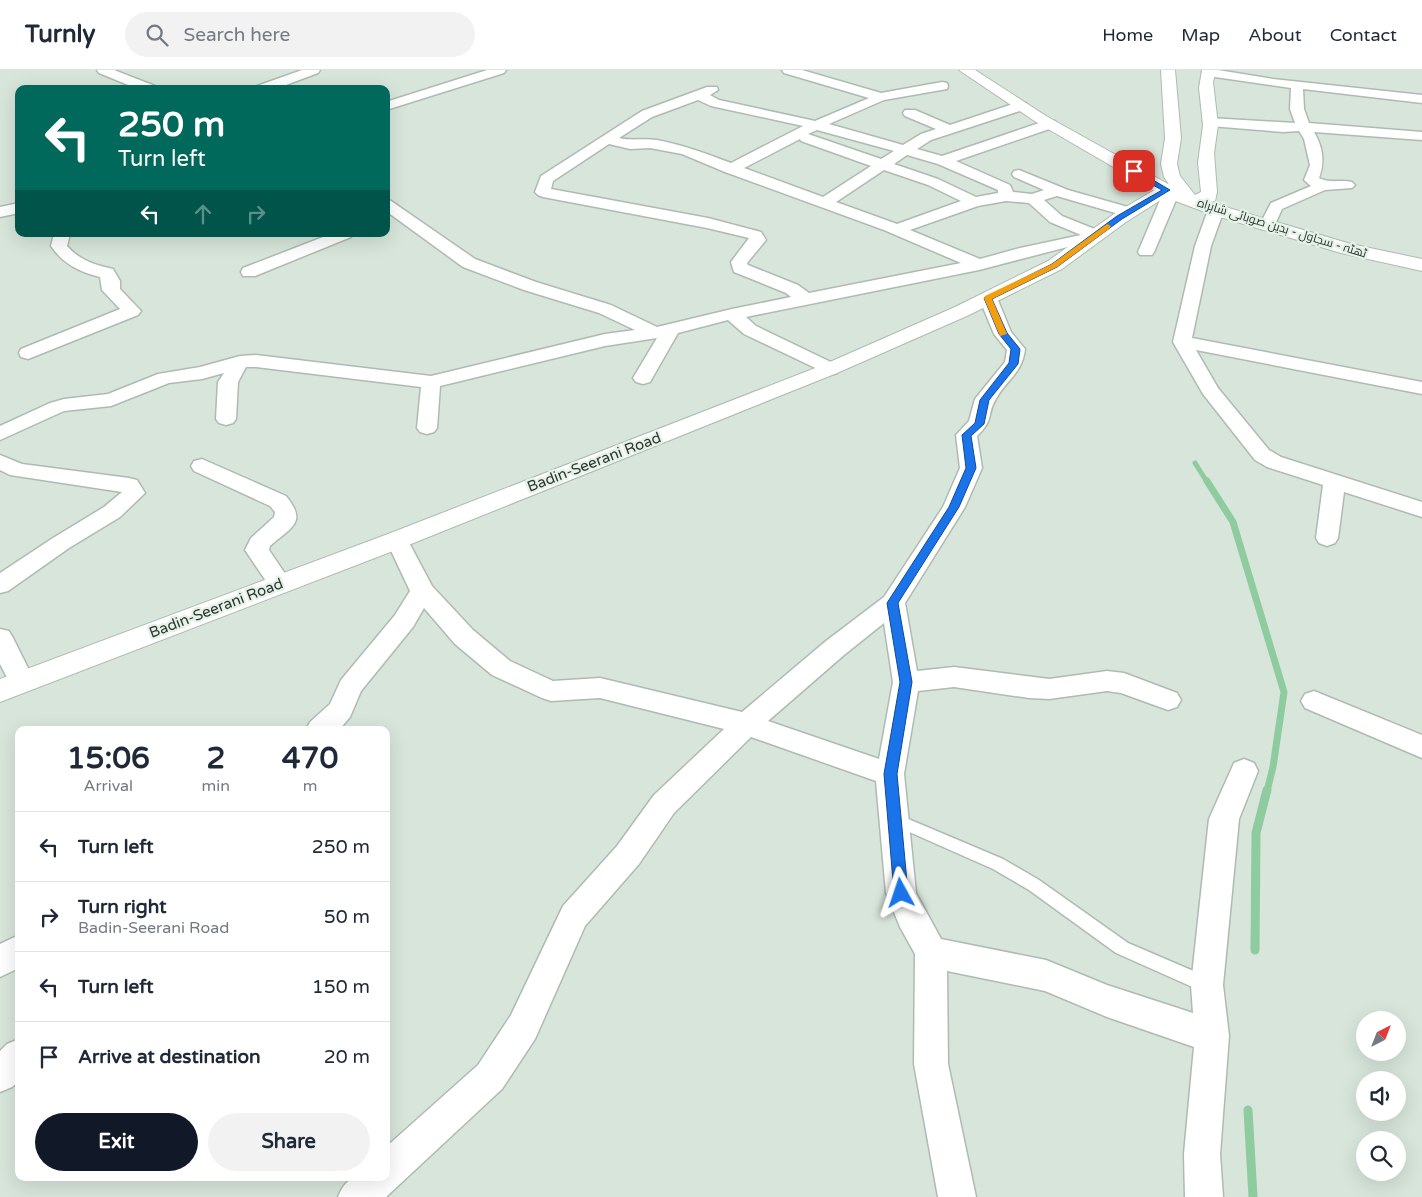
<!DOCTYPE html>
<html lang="en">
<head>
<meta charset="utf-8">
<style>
  :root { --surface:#fff; --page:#f2f2f3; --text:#1f2937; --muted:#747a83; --line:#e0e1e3; --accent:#111827 }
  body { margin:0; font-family:"Varela Round",Cairo,sans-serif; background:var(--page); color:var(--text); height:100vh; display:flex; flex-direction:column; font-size:19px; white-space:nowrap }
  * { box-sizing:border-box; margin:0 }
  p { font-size:16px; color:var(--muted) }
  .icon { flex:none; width:28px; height:28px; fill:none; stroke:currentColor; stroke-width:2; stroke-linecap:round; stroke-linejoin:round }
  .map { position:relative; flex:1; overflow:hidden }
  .drawer { position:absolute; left:15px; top:656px; width:375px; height:455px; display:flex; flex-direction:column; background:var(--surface); border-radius:10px; box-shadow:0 5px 20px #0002 }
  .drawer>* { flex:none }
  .hud { position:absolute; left:15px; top:15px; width:375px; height:152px; border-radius:10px; box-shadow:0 5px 20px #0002; background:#00695c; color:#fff; overflow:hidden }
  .needle { width:32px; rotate:42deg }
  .fabs { position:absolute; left:1356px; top:941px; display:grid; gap:10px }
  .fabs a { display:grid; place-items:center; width:50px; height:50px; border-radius:50%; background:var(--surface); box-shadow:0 5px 20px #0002; font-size:25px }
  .pin { position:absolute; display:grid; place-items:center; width:42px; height:42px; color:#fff; margin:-21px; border-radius:10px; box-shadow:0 2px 8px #0006 }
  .me { position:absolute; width:55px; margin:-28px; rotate:355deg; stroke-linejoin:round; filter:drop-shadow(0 0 4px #0008) }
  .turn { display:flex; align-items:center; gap:18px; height:105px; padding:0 20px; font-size:22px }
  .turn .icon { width:65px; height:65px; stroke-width:2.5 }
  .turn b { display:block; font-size:35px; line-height:42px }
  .lanes { display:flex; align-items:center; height:48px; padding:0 20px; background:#0003; justify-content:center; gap:25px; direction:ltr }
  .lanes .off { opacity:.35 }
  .eta { display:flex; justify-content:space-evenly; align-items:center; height:85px; text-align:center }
  .eta b { font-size:30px; font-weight:800; line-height:35px }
  .primary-button { display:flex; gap:10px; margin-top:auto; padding:10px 20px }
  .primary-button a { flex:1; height:58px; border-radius:30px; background:var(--accent); color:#fff; font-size:20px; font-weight:800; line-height:58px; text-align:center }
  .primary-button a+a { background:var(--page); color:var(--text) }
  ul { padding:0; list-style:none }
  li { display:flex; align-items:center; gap:15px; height:70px; padding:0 20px; border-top:1px solid var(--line) }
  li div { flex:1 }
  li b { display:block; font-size:19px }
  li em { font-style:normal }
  header { display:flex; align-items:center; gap:30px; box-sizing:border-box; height:70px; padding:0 25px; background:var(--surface); border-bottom:1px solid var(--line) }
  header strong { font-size:24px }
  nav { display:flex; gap:28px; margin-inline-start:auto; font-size:18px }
  .search { width:350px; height:45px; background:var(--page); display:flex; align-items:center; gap:12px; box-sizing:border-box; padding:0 18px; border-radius:28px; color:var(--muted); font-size:19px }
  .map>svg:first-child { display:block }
</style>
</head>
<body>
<header>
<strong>Turnly</strong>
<div class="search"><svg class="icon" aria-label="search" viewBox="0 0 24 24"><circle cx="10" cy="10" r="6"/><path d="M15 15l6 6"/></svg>Search here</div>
<nav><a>Home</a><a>Map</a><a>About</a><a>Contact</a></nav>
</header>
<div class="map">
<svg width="1422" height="1127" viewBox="0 0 1422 1127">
  <rect width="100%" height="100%" fill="#d7e5da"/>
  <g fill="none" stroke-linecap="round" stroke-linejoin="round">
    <polyline stroke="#8ecb9e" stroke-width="5" points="1195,393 1207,412"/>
    <polyline stroke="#8ecb9e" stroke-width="7" points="1207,411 1233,452 1284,622 1273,697 1267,721"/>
    <g stroke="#8ecb9e" stroke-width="9">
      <polyline points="1255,880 1256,763 1267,720"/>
      <polyline points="1248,1040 1253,1127"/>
    </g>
    <g stroke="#aebbb0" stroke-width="3">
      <polygon id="lane" points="894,743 1003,789 1039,810 1128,873 1212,909 1214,915 1212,921 1206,923 1116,883 1029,820 993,799 889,753 887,749 889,745"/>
    </g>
    <g stroke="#aebbb0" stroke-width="3">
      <g id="street">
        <polygon points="97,0 114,0 155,16 156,19 138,19 99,3"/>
        <polygon points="302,0 320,0 318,3 275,19 256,19 257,16"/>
        <polygon points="487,0 506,0 504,3 386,40 386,32"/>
        <path d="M 782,0 L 802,0 L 881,23 L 942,12 L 947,13 L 948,16 L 947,19 L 884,30 L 829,54 L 903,75 L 921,64 L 936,59 L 905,46 L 903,43 L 905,40 L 915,40 L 950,55 L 1016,33 L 1026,33 L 1028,36 L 1026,39 L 931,70 L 917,79 L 942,86 L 1045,51 L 1055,51 L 1057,54 L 1055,57 L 956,91 L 1010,115 L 1013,122 L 1032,124 L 1044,120 L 1014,107 L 1012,104 L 1014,101 L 1019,100 L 1068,120 L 1135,139 L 1137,142 L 1135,145 L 1129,147 L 1057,126 L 1044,130 L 1062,146 L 1102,162 L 1104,165 L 1102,168 L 979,200 L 746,247 L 756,256 L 837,295 L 840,299 L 837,303 L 830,305 L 744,264 L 728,250 L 678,263 L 650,312 L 643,314 L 636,312 L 633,308 L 657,268 L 605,276 L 440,316 L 437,358 L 434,362 L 427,364 L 420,362 L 417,358 L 421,317 L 256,297 L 246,297 L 238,312 L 236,349 L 233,353 L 226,355 L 219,353 L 216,349 L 218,312 L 224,303 L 202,309 L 169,313 L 111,336 L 64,341 L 0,370 L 0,356 L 50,333 L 64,329 L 108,324 L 158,304 L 200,297 L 240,286 L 256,285 L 431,306 L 605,264 L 635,260 L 599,243 L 524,220 L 463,197 L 386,141 L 386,129 L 391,131 L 475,189 L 536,212 L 611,235 L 657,257 L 732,239 L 791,227 L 786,223 L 734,202 L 731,192 L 749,168 L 707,158 L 543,127 L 538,125 L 535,122 L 541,106 L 642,41 L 707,17 L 717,17 L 718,20 L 710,25 L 719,30 L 815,51 L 869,28 L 784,3 ZM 698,30 L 711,36 L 803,56 L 731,93 C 707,84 683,75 657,70 C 644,68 631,71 619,68 L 652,47 ZM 817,60 L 894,81 L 881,89 L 808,64 ZM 800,69 L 801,71 L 871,96 L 823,127 L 744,98 ZM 609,74 L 630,79 L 650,78 L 682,84 L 725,102 L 884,160 L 961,193 L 809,223 L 798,215 L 748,195 L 747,193 L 766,170 L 761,162 L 708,148 L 551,119 L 553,111 ZM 907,85 L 938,94 L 998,120 L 998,123 L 976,127 L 938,109 L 894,94 ZM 884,100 L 928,115 L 961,131 L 897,154 L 836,132 ZM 1006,131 L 1029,133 L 1050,152 L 1081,165 L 1020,178 L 980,189 L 910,160 L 978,136 Z"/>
        <path d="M 1203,0 L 1218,0 L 1273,9 L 1422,25 L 1422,33 L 1303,19 L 1304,39 L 1309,53 L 1422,62 L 1422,70 L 1314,62 C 1323,77 1325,92 1319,108 C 1330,114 1341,109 1352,112 L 1355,115 L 1352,118 L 1325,120 L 1282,139 L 1273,159 L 1261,159 L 1259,156 L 1271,133 L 1311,116 L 1304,110 L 1310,95 L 1304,69 L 1299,61 L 1283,62 L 1210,56 L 1203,52 L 1210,48 L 1295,53 L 1290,39 L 1291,18 L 1208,6 L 1204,5 L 1202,2 Z"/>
        <polygon points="1171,118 1176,120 1179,123 1154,182 1152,185 1140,185 1138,182 1163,123 1166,120"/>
        <polygon points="19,133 19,143 0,147 0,137"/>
        <polygon points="1216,135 1222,137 1224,140 1211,176 1192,268 1422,312 1422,324 1196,280 1218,318 1269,380 1281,387 1422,432 1422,447 1344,422 1338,468 1335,473 1327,476 1319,473 1316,468 1323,415 1267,397 1255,390 1203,324 1173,272 1195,176 1208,140 1210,137"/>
        <path d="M 54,164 L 70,164 L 67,176 C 79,190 95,195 113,199 L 120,211 L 120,219 L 141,241 L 138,245 L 28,289 L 21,287 L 19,283 L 21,279 L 120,239 L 102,220 L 100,207 C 80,202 63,194 51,176 Z"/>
        <polygon points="331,164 353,164 351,167 255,206 243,206 241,202 243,198"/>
        <path d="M 988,223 L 994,224 L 997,228 L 1011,262 L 1025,279 C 1022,304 1007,309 996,329 C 986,345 995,349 977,366 L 982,398 L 965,437 L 905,533 L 917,601 L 954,597 L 1049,609 L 1107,601 L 1124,603 L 1177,623 L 1181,630 L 1177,637 L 1168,640 L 1121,623 L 1107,621 L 1049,629 L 1029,628 L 954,617 L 918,621 L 904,704 L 916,823 L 941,869 L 1046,890 L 1107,915 L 1193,943 L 1191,915 L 1209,749 L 1234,693 L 1244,689 L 1254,693 L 1258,701 L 1239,749 L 1223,915 L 1229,966 L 1220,1084 L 1223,1127 L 1185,1127 L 1184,1084 L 1194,977 L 1107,947 L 1045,921 L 947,901 L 948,994 L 976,1127 L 938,1127 L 914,994 L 915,884 L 900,857 L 886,823 L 876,711 L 751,667 L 674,743 L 639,794 L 585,856 L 535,969 L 502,1019 L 386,1127 L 338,1127 C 349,1100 361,1108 386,1108 L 386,1077 L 478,995 L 511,945 L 563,836 L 617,776 L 654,725 L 724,659 L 600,628 L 551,631 L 542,628 L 492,605 L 455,574 L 424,538 L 413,557 L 361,621 L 350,647 L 339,660 L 306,660 L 310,652 L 330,634 L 341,610 L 395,545 L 410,521 L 386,470 L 389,465 L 397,462 L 405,465 L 432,516 L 473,560 L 510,591 L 553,611 L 600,608 L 742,642 L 826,571 L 884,527 L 943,437 L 960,398 L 956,365 L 969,351 L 975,329 L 1005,292 L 1007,280 L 994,264 L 979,228 L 982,224 ZM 884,553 L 893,612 L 879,689 L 768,651 L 844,585 Z"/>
        <polygon points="0,385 22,394 129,408 137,410 145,423 120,447 69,478 8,521 0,523 0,503 53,468 104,437 122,422 10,405 0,400"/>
        <path d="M 202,389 L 286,426 C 308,453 291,457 270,476 L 269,480 L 292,514 L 288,520 L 280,522 L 272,520 L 245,480 L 251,468 L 274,447 L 275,442 L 270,436 L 194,401 L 191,396 L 194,391 Z"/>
        <polygon points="0,559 9,561 13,568 35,612 31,619 22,622 13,619 0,594"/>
        <polygon points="1314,621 1422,665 1422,688 1305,638 1301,631 1305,624"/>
        <polygon points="19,865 19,898 0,907 0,874"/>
        <polygon points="19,969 19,1011 12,1017 0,1022 0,981 7,974"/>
      </g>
    </g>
    <g stroke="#aebbb0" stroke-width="2">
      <path id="secondary" d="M 1161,0 L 1175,0 L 1181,68 L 1177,94 L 1180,106 L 1195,125 L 1201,122 L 1198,93 L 1203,55 L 1199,18 L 1202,0 L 1216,0 L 1213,12 L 1218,55 L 1214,83 L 1217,122 L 1215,131 C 1191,136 1190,141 1175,121 L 1126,152 L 1062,199 L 969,245 L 837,303 L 406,476 L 0,632 L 0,609 L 388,464 L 823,295 L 955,237 L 1048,191 L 1114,144 L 1161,116 L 1170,116 L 1164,107 L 1161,94 L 1165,68 Z"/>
    </g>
    <g stroke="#aebbb0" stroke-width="2">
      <polygon id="primary" points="959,0 975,0 1046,46 1177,119 1222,136 1351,174 1422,189 1422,201 1341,183 1210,144 1165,127 1036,52"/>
    </g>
    <use href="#lane" fill="#fff" fill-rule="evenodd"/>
    <use href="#street" fill="#fff" fill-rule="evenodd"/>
    <use href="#secondary" fill="#fff" fill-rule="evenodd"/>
    <use href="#primary" fill="#fff" fill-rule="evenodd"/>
  </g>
  <polygon fill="#1a73e8" stroke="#114b97" points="1131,100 1136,100 1170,120 1122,149 1057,197 992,229 1007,263 1020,279 1018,294 989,330 984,354 971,366 976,398 959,437 898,533 912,612 897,704 908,823 906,827 901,829 896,827 894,823 884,704 900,612 887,533 949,437 966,398 962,365 975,353 980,330 1009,293 1011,279 999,264 984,228 1052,194 1117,146 1162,120 1131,103"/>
  <polygon fill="#f59e0b" points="1107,154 1111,156 1110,158 1057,197 992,229 1007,264 1000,266 984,228 985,226 1052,194"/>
  <g text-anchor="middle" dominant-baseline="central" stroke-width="4.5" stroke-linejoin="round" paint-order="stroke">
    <g font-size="12" fill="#2d332f" stroke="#e4f2e7">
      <text transform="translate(1282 158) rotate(17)">ٹھٹہ - سجاول - بدین صوبائی شاہراہ</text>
    </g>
    <g font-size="15" fill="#2d332f" stroke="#e4f2e7">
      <text transform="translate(594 392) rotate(-21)">Badin-Seerani Road</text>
      <text transform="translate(216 538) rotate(-21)">Badin-Seerani Road</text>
    </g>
  </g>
</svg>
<div class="fabs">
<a><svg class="needle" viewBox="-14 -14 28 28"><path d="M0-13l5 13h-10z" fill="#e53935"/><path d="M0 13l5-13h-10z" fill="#747a83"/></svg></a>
<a><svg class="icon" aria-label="sound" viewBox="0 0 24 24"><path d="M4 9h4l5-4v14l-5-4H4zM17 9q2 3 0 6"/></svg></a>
<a><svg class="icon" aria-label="search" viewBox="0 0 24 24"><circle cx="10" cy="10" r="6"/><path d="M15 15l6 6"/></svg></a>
</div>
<div class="pin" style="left:1134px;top:101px;background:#d93025"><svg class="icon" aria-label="arrive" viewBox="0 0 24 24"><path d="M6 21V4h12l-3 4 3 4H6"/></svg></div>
<svg class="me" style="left:901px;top:823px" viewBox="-20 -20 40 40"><path d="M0-17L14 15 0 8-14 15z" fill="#1a73e8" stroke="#fff" stroke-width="4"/></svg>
<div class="hud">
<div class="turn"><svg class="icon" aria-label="left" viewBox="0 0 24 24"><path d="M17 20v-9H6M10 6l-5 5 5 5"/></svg><div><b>250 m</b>Turn left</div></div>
<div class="lanes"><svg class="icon" aria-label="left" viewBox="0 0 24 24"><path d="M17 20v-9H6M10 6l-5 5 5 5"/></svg><svg class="icon off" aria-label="ahead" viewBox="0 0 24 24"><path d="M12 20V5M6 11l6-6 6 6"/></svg><svg class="icon off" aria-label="right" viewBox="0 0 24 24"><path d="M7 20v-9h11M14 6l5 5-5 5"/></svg></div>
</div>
<section class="drawer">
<div class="eta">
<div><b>15:06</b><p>Arrival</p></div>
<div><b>2</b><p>min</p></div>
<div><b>470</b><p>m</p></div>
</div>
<ul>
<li><svg class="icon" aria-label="left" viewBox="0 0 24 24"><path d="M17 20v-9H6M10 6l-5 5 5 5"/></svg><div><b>Turn left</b></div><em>250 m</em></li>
<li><svg class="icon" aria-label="right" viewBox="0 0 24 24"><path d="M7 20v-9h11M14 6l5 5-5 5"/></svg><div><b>Turn right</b><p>Badin-Seerani Road</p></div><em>50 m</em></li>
<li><svg class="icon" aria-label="left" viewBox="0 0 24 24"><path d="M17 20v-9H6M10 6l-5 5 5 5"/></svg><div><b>Turn left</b></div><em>150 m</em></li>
<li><svg class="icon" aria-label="arrive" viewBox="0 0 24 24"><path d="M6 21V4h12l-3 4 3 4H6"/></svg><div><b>Arrive at destination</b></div><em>20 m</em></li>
</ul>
<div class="primary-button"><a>Exit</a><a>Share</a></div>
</section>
</div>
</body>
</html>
